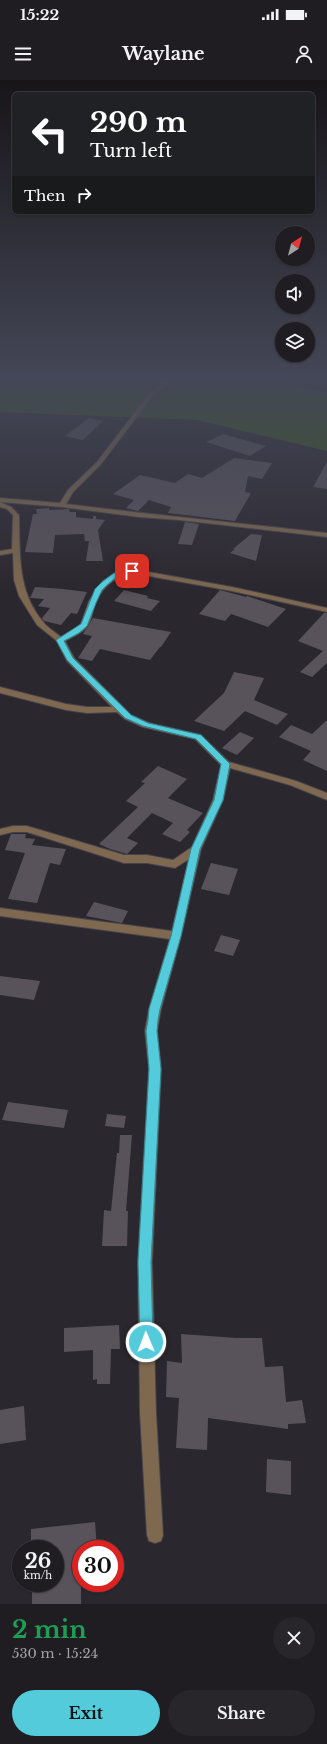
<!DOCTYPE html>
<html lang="en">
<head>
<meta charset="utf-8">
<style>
  :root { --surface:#201d22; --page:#28262a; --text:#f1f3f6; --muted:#a2a2a5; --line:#3d3b40; --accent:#53cbdb }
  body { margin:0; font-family:"Libre Baskerville",serif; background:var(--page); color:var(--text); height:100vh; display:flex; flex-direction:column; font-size:15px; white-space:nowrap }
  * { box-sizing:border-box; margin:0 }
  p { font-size:13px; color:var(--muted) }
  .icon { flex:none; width:22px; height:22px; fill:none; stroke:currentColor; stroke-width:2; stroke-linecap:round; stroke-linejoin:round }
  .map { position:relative; height:1524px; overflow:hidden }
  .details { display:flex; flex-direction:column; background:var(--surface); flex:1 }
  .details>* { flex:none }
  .guide { position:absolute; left:12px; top:12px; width:303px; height:122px; border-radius:6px; box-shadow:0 1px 3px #0004,0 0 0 1px var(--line); background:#202124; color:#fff; overflow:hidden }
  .needle { width:26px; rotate:36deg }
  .controls { position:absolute; left:275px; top:146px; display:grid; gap:8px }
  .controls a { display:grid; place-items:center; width:40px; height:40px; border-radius:50%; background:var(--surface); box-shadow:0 1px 3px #0004,0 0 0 1px var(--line); font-size:20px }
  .speed { position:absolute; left:12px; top:1460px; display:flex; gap:8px; font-size:20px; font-weight:700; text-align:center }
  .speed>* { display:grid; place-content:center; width:52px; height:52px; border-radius:50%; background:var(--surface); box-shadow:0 1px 3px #0004,0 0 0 1px var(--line); line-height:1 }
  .speed small { font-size:10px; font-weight:400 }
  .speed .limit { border:6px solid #d22; background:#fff; color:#111 }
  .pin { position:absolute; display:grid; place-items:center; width:34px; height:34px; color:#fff; margin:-17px; border-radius:8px; box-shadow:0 2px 6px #0006 }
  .me { position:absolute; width:44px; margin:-22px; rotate:359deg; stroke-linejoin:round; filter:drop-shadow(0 0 3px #0008) }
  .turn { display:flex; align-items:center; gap:14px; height:84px; padding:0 12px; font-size:18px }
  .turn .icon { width:52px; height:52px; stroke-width:2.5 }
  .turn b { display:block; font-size:28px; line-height:34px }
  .then { display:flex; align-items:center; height:38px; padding:0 12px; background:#0003; gap:8px; font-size:15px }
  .round { display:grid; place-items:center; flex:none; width:42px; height:42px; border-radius:21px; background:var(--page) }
  .headline { display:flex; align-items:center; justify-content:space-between; height:68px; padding:0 12px }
  h1 { font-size:24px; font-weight:700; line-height:30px; color:#1e9e55 }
  .action { display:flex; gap:8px; margin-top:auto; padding:8px 12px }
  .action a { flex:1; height:46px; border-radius:24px; background:var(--accent); color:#111; font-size:16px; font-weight:700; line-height:46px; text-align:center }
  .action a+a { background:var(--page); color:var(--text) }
  .status { display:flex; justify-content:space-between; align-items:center; height:28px; padding:0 20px; background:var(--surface); direction:ltr }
  .status svg { height:11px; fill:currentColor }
  header { display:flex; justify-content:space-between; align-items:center; height:52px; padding:0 12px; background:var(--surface); font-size:18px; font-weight:700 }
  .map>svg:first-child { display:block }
</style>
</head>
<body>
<div class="status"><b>15:22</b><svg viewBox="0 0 49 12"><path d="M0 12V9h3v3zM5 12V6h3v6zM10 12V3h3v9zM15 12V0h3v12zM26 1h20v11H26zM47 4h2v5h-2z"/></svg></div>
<header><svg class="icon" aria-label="menu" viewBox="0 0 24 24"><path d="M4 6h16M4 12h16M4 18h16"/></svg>Waylane<svg class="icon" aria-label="person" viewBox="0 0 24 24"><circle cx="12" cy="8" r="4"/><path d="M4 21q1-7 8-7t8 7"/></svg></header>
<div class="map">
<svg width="327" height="1524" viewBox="0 0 327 1524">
  <rect width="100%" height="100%" fill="#2b272e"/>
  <polygon fill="#395b18" points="0,300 273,300 327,313 327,371 197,340 0,332"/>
  <g fill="#58535b">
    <polygon points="89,338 103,341 83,360 65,356"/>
    <polygon points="223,354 266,366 250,376 206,362"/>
    <polygon points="234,378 272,383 262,399 248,396 245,412 251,413 235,441 168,433 171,427 149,420 138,431 126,428 134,420 113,414 140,395 175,403 188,394 202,398"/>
    <polygon points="327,382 327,409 313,407"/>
    <polygon points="49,428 49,430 69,429 70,432 76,432 76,437 93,439 93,436 96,436 96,439 105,440 98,450 103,481 86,481 89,461 85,461 84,454 55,455 53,473 25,472 33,434 37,434 36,429"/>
    <polygon points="185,442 199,444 192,465 178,464"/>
    <polygon points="251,454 262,455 256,481 230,473 235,469 233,469"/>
    <polygon points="35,507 63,509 87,512 77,534 71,533 61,545 44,541 42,538 50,528 38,526 44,519 30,518"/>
    <polygon points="124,510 148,516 147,518 160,521 151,531 114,521"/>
    <polygon points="220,510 246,517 247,516 286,529 268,547 231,534 225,541 199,534"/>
    <polygon points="324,533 327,533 327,583 312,597 300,592 323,571 298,561"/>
    <polygon points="93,538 171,552 161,567 160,567 150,580 100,569 92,581 78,578 92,556 83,554"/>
    <polygon points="234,592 264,598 254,620 288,634 277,645 245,631 224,651 194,641 224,613"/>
    <polygon points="327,640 327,691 303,680 311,671 279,657 291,645 312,654"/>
    <polygon points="240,652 254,658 237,675 222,668"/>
    <polygon points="158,686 187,699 168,718 203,733 187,750 190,752 180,762 162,754 173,743 152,733 127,758 138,763 127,774 110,769 99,764 138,727 126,721 145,703 141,702"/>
    <polygon points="11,754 26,754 25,758 35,759 32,765 66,769 60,785 50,783 37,823 8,819 25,773 5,770"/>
    <polygon points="211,783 238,789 229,815 201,809"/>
    <polygon points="94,822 128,831 122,843 86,836"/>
    <polygon points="221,855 240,860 233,876 214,871"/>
    <polygon points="0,896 40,901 34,920 0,915"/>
    <polygon points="8,1022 68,1030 64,1048 2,1040"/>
    <polygon points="107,1034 126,1036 124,1048 105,1046"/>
    <polygon points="120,1055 132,1055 126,1131 128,1131 127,1166 102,1166 104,1130 111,1131 117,1073 119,1073"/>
    <polygon points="119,1245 120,1269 111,1269 110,1304 97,1304 97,1299 93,1300 93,1270 64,1272 64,1248"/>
    <polygon points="181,1254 236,1258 262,1258 265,1287 283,1286 286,1322 302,1320 306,1343 288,1344 288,1349 208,1338 207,1370 176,1368 179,1318 166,1317 167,1281 182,1283"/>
    <polygon points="24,1326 26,1360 0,1364 0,1330"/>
    <polygon points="267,1379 291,1381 291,1415 266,1412"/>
    <polygon points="95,1442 97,1469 81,1469 81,1524 32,1524 32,1503 55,1503 55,1469 31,1469 31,1449"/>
  </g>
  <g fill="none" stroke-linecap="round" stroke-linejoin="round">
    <g stroke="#464249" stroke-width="2">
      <path id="minor" d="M 167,300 L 174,300 L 152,317 L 101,384 L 73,412 L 66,424 C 153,435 240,443 327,453 L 327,457 L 179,440 L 139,437 L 62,427 L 0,422 L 11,427 L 19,435 C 20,474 17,512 44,543 C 48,548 55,552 61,557 L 73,550 L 81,544 L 89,521 L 103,501 L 114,494 L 132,489 L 232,507 L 327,528 L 327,532 L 232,511 L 132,493 C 113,497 100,509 94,527 C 92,535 91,542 86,548 C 80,554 72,557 65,561 L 74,578 L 131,635 L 149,643 L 201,655 L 229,682 L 296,701 L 327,713 L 327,720 L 290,705 L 230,688 L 223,720 L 201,769 L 181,856 L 161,929 L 157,951 L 161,989 L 152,1182 L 156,1333 L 163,1455 L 161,1461 L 155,1463 L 149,1461 L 147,1455 L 140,1333 L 138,1182 L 149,989 L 145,951 L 149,929 L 170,859 L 0,836 L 0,828 L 172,851 L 189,779 L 175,788 L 147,783 L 124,783 L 27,752 L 13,752 L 0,755 L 0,749 L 13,746 L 27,746 L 124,775 L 147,775 L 173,780 L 192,767 L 213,720 L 221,685 L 195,659 L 143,647 L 125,639 L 117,632 L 87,633 L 66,630 L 0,613 L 0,607 L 66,624 L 87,627 L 112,627 L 67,581 L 57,561 L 37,545 L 19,516 L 14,500 L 13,473 L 0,475 L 0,471 L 12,469 L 13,435 L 7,429 L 0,427 L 0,418 L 60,423 L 68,410 L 97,382 L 148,315 Z"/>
    </g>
    <use href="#minor" fill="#7e684f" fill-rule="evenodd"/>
  </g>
  <linearGradient id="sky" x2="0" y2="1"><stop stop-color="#181519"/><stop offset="0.58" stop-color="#444757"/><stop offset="1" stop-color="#444757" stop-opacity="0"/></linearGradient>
  <rect width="327" height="514" fill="url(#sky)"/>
  <polygon fill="#53cbdb" stroke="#36848e" points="132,489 135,491 134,493 118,496 107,505 102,510 96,523 87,546 79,553 64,561 73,578 131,635 148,643 201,655 230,684 223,720 200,769 181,856 160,929 158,940 157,951 161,989 151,1182 153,1262 151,1267 146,1269 142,1267 140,1262 138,1182 149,989 146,951 148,940 149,929 171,856 191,769 214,720 221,684 196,659 143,646 125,638 67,580 56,560 81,544 95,509 102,502 114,493"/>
</svg>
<div class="controls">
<a><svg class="needle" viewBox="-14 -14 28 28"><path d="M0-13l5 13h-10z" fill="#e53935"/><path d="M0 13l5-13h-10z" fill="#a2a2a5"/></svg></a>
<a><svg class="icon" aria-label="sound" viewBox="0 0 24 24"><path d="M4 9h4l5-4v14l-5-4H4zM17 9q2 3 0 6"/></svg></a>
<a><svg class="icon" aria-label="layers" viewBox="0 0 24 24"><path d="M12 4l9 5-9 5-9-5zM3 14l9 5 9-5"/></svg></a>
</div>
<div class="speed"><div>26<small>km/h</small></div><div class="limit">30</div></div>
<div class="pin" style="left:132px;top:491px;background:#d93025"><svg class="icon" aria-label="arrive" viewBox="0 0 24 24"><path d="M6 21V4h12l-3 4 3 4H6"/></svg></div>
<svg class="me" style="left:146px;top:1262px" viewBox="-20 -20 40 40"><circle r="17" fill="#53cbdb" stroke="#fff" stroke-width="3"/><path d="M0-11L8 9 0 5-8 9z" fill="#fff"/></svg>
<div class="guide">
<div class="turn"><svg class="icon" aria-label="left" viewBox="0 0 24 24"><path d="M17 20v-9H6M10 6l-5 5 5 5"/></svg><div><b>290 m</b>Turn left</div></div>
<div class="then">Then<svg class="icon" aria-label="right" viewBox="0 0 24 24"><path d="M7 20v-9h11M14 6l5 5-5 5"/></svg></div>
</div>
</div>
<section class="details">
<div class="headline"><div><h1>2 min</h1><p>530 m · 15:24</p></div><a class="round"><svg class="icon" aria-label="close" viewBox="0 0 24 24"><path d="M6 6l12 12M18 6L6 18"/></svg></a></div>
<div class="action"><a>Exit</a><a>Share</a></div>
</section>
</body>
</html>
